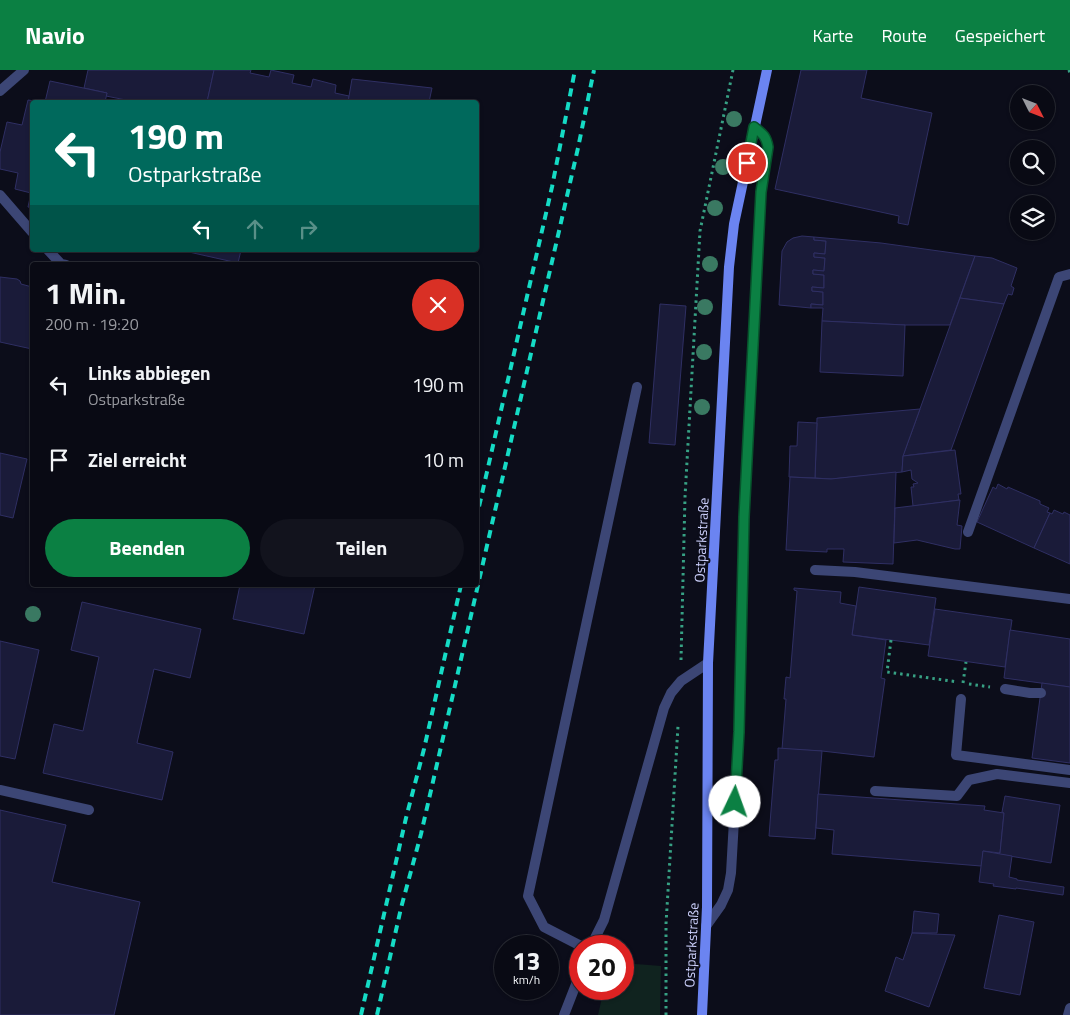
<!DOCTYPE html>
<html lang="de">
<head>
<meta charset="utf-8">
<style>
  :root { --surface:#090a14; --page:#12131d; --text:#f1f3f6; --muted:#999aa0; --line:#292b34; --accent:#0b8043 }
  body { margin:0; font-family:"Titillium Web",sans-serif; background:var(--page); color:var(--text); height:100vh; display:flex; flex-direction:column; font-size:19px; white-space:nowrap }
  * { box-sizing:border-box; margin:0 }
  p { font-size:16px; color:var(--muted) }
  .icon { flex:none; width:28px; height:28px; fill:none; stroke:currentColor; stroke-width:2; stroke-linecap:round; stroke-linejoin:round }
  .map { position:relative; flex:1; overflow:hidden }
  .panel { position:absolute; left:30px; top:192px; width:449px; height:325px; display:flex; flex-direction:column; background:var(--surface); border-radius:5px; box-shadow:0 1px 4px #0004,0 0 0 1px var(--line) }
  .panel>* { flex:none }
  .top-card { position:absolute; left:30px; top:30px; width:449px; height:152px; border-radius:5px; box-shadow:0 1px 4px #0004,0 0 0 1px var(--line); background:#00695c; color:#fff; overflow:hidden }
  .needle { width:32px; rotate:132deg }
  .controls { position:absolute; left:1010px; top:15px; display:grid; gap:10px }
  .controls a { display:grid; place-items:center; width:45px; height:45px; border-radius:50%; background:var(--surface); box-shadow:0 1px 4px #0004,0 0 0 1px var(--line); font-size:25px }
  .speed { position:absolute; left:494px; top:865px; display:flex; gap:10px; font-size:25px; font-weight:700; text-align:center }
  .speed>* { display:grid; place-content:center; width:65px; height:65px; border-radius:50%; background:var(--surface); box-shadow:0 1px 4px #0004,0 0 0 1px var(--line); line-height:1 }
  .speed small { font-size:12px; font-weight:400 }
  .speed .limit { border:8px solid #d22; background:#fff; color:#111 }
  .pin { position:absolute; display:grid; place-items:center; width:42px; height:42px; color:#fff; margin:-21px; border:2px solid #fff; border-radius:50%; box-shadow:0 1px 5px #0007 }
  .me { position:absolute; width:55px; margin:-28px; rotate:3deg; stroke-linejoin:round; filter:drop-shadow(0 0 4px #0008) }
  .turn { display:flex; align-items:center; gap:18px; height:105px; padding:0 15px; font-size:22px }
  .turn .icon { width:65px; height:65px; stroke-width:2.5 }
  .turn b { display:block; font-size:35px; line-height:42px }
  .lanes { display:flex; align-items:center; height:48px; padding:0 15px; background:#0003; justify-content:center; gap:25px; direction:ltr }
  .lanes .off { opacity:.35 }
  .round { display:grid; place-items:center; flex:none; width:52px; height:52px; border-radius:26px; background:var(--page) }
  .headline { display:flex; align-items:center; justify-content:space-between; height:85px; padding:0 15px }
  h1 { font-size:30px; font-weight:700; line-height:38px }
  .primary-button { display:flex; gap:10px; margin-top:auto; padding:10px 15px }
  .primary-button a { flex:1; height:58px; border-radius:30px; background:var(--accent); color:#fff; font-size:20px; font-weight:700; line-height:58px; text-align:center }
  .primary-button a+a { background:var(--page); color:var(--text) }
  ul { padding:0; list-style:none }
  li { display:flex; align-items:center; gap:15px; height:75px; padding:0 15px }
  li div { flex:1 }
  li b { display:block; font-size:19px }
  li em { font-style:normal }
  header { display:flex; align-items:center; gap:30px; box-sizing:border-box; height:70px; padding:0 25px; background:var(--accent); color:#fff }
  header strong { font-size:24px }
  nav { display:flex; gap:28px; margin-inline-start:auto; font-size:18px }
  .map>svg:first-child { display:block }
</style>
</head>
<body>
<header>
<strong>Navio</strong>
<nav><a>Karte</a><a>Route</a><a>Gespeichert</a></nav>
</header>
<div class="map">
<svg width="1070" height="945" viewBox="0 0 1070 945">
  <rect width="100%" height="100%" fill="#0c0d1a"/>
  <polygon fill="#10231f" points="623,893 661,896 660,945 598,945 604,919 622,919"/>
  <g fill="#1a1b39" stroke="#2f2f63">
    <polygon points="88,0 214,0 207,32 136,32 106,26 107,23 84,18"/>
    <polygon points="214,0 251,0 250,3 269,7 271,0 294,5 292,13 311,17 313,9 336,15 335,23 349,26 348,32 207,32"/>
    <polygon points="801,0 867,0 861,28 932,43 908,155 898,153 899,146 775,119"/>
    <polygon points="352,9 432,18 429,32 348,32"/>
    <polygon points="50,11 107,23 105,32 45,32"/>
    <polygon points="28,30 41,32 32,32 32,138 28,137 31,123 15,119 18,103 0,99 0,82 7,52 22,55"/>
    <polygon points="802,166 814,167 814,170 826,171 825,184 814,183 814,187 825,188 824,201 813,200 813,204 824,205 824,218 812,217 812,221 823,222 823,235 811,234 811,238 779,235 782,181 787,172 793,168"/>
    <polygon points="814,167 881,173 975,186 950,255 905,255 822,251 823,238 811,238 811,234 823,235 823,222 812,221 812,217 824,218 824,205 813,204 813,200 824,201 825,188 814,187 814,183 825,184 826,171 814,170"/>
    <polygon points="180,180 241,180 238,193"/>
    <polygon points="975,186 992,188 1017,198 1011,216 1014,218 1012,225 1008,224 1004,234 960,228"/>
    <polygon points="0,207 17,209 20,211 21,214 32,217 32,279 0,272"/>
    <polygon points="960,228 1004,234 951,380 903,386"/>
    <polygon points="660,234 686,236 675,375 649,373"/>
    <polygon points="822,251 905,255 903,306 820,302"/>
    <polygon points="920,339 903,386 902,402 831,409 815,408 817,348"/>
    <polygon points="798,352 817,353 815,408 789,407 790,376 797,376"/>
    <polygon points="955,380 961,424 958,424 959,430 913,436 911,417 914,417 913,414 918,413 912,409 911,400 902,402 903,386"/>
    <polygon points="0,383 27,389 13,448 0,445"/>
    <polygon points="896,402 893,494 843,492 844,479 827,479 827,482 786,480 790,407 831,409"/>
    <polygon points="998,414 1007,419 1008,417 1040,431 1040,434 1049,438 1047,442 1050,443 1034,478 977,452 993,417 996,419"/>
    <polygon points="960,430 957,455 962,456 960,479 955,479 917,470 894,473 895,438"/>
    <polygon points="1054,440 1063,444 1064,442 1070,445 1070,494 1034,478 1050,443 1052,444"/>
    <polygon points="240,515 315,515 304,564 233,549"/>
    <polygon points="859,517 936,528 929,575 852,565"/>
    <polygon points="794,518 841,522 840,533 856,536 852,565 886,570 881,608 885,609 874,687 822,681 782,679 786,629 784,629 786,607 790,608 797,521 794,520"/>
    <polygon points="82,532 201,559 190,608 154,599 137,673 173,682 162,730 43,703 54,654 83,661 99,587 71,580"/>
    <polygon points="935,539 1012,550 1005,597 928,586"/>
    <polygon points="1010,560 1070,569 1070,617 1004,608"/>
    <polygon points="0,571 39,580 15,689 0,686"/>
    <polygon points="1042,613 1070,617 1070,693 1032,688"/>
    <polygon points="778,678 822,681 815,769 769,766 775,690 778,690"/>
    <polygon points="818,724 985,736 984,740 1004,743 1000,783 983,781 982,795 981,796 832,784 834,760 816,758"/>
    <polygon points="1005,726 1060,735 1051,793 998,784 1000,783 1004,743 1002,742"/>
    <polygon points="0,740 66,755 52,812 140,832 114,945 0,945"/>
    <polygon points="983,781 1012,786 1009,807 1017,809 1017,810 1064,817 1063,825 1016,818 1016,819 993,816 994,814 979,812"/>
    <polygon points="914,841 939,844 937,863 912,863"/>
    <polygon points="999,845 1034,852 1020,925 984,918"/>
    <polygon points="912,863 955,865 929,937 885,921 896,887 903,890"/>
  </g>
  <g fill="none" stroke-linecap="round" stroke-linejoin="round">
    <g stroke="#37a184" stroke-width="3" stroke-dasharray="2.5 4" stroke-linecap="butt">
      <polyline points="1069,0 1070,4"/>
      <polyline points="891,570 887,602 958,612"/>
      <polyline points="681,590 685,427 700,161 733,0"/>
      <polyline points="963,613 966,592"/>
      <polyline points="969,614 990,617"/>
      <polyline points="666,945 666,854 678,656"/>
    </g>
    <g stroke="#3c4675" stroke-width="10">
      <polyline points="968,462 1059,207 1070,204"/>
      <polyline points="815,500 855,502 1070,529"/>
      <polyline points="1005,619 1030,623 1041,623"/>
      <polyline points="961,629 956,685 1070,700"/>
      <polyline points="875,721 957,726 969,710 997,704 1070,713"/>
      <path d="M 706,856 L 721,835 L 728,820 L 731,803 L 739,662 L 744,447 L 761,122 L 768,77 C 766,67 762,63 754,57"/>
      <polyline points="581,876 544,857 528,826 637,317"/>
      <polyline points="591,876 604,850 664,638 671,623 681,611 708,593"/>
      <polyline points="564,945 580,904"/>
    </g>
    <g stroke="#3c4675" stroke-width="10">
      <polyline points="0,21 24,0"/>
      <polyline points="0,125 32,162"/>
      <polyline points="48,180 61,194 66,195"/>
      <polyline points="0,720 89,740"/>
      <polyline points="1068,945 1070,938"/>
    </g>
    <polyline stroke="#6b84f1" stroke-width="10" points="702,945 707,837 708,593 729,197 734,154 767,0"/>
    <g stroke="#15dbc5" stroke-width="4" stroke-dasharray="8 6" stroke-linecap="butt">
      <polyline points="476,450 552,117 575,0"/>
      <polyline points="361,945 406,748 424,679 461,515"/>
      <polyline points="377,945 401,838 421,764 578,78 594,0"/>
    </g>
  </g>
  <g fill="#3a7962">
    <circle cx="734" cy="49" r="8"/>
    <circle cx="723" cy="97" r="8"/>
    <circle cx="715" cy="138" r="8"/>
    <circle cx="710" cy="194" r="8"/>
    <circle cx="705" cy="237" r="8"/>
    <circle cx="704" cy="282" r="8"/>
    <circle cx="702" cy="337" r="8"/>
    <circle cx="33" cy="544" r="8"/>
  </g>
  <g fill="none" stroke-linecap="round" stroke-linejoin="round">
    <g stroke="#07532c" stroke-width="12">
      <path id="route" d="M 735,732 L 739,662 L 744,447 L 761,122 L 768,77 C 766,66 763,64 754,57 L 747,93"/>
    </g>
    <use href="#route" stroke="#0b8043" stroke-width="9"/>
  </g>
  <g text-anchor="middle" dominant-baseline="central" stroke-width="4" stroke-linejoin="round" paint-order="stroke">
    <g font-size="14" fill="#cbcffa" stroke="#0c0d1a">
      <text transform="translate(701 470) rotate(-87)">Ostparkstraße</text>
      <text transform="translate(691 875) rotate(-87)">Ostparkstraße</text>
    </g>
  </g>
</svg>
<div class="controls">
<a><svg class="needle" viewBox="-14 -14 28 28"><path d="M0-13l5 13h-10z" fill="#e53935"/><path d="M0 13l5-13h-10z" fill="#999aa0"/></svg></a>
<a><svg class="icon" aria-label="search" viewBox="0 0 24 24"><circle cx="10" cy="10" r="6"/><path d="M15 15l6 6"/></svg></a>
<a><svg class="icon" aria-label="layers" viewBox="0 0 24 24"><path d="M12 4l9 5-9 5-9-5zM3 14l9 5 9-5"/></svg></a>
</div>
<div class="speed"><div>13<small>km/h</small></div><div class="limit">20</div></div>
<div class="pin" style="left:747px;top:93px;background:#d93025"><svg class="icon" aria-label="arrive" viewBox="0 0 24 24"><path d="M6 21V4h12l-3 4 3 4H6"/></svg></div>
<svg class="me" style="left:735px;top:732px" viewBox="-20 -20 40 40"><circle r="19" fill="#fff"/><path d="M0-13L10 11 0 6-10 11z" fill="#0b8043"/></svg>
<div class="top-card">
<div class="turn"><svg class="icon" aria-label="left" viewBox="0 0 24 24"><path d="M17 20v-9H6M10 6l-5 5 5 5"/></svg><div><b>190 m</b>Ostparkstraße</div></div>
<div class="lanes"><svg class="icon" aria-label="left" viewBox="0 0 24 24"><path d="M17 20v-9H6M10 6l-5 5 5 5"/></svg><svg class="icon off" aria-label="ahead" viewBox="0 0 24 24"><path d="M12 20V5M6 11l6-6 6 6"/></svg><svg class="icon off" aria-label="right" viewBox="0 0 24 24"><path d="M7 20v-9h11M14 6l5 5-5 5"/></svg></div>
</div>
<section class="panel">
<div class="headline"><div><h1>1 Min.</h1><p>200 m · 19:20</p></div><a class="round" style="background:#d93025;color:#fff"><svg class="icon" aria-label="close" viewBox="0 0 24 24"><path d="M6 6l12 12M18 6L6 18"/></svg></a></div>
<ul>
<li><svg class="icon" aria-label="left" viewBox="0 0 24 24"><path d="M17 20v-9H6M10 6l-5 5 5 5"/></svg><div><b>Links abbiegen</b><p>Ostparkstraße</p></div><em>190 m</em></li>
<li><svg class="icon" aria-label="arrive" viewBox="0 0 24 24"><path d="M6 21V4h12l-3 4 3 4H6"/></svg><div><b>Ziel erreicht</b></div><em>10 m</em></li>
</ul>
<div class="primary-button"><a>Beenden</a><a>Teilen</a></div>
</section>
</div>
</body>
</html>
